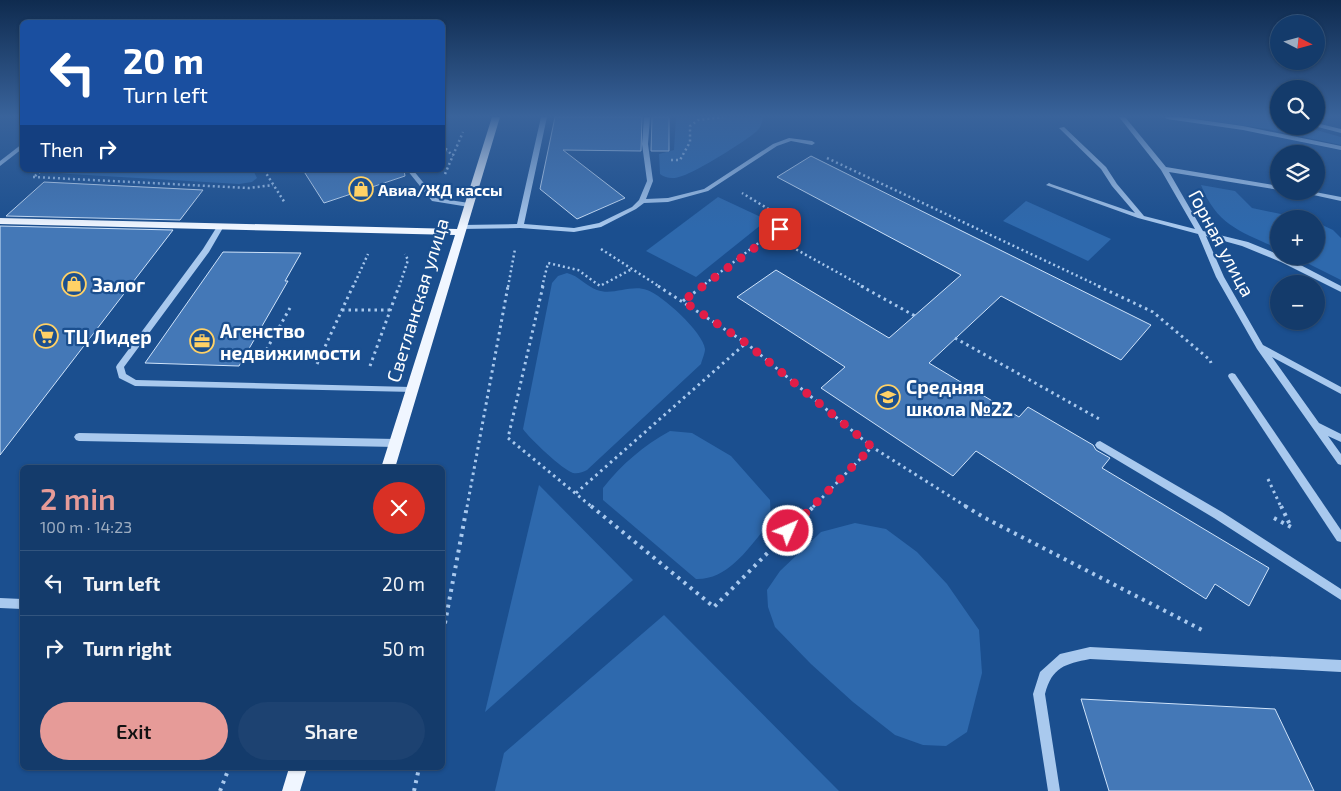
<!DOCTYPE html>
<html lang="en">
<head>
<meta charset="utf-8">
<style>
  :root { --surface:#143b6b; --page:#1d4271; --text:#f1f3f6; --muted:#9dadc1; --line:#33557e; --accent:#e69b98 }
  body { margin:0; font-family:"Exo 2",sans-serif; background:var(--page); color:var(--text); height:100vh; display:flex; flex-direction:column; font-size:19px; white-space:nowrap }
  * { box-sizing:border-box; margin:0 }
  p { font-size:16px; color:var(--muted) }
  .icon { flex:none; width:28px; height:28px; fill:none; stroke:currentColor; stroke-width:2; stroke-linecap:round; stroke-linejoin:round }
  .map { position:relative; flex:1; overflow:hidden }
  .details { position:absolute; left:20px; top:465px; width:425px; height:305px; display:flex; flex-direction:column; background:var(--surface); border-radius:8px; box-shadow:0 1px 4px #0004,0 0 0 1px var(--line) }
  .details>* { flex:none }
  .top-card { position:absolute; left:20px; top:20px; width:425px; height:152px; border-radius:8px; box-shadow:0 1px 4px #0004,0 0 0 1px var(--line); background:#1a4fa0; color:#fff; overflow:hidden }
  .needle { width:32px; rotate:96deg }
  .controls { position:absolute; left:1270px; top:15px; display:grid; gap:10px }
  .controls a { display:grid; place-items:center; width:55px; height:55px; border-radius:50%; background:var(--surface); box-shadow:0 1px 4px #0004,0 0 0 1px var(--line); font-size:25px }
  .pin { position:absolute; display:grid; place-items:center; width:42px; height:42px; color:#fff; margin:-21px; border-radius:10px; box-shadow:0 2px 8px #0006 }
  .me { position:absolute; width:55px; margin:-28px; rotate:45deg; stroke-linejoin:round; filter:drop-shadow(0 0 4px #0008) }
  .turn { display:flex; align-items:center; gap:18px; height:105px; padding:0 20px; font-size:22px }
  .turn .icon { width:65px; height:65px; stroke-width:2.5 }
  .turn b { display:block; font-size:35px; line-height:42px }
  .then { display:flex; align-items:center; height:48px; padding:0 20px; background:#0003; gap:10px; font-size:19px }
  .round { display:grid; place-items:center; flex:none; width:52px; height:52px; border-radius:26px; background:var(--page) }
  .overview { display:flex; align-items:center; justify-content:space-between; height:85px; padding:0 20px }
  h1 { font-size:30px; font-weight:600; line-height:38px; color:var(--accent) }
  .button { display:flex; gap:10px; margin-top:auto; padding:10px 20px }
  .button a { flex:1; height:58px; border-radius:30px; background:var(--accent); color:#111; font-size:20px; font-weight:600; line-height:58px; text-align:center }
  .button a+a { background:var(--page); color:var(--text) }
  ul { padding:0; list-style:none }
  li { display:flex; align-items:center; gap:15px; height:65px; padding:0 20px; border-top:1px solid var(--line) }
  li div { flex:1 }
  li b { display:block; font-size:19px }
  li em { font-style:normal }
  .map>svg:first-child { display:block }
</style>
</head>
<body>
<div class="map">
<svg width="1341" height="791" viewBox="0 0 1341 791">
  <rect width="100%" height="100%" fill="#1b4f8f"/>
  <g fill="#2e69ad">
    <path d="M 676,117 L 763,117 C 762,123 761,127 757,131 C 746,141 696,172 682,176 C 675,179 666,179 660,174 L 659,154 L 674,150 Z"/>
    <polygon points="1182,117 1272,117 1279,119 1279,126 1302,126 1341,137 1341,145 1267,129"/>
    <polygon points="57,170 253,170 257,178 252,182 239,184 70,174 60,173"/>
    <path d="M 1201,185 L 1235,191 L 1252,208 L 1305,219 L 1279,219 L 1279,249 C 1242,232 1217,226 1201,185 Z"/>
    <polygon points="718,197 767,220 696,277 646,251"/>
    <polygon points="1026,201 1111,239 1088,261 1003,221"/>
    <polygon points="1316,222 1333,230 1341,238 1341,280 1293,256 1316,256"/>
    <path d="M 567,273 C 579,276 586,286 597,290 C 613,296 631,284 647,290 C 662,295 703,332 705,349 C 705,353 702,360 701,364 L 587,470 C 583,472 578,474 573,473 C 563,470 529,438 523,429 L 552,283 L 558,276 Z"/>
    <path d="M 670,431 L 692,433 L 731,456 L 770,500 L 771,521 C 751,544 730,580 696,579 L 603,500 L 603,488 C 622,464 643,446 670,431 Z"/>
    <polygon points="539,485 633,580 485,712"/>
    <polygon points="855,523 886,529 917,552 947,584 979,630 982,673 967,732 946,746 923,745 895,735 853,702 811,664 775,627 768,607 767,590 780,571 821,532"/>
    <polygon points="664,615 839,791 495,791 504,753"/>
  </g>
  <g fill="#4478b7" stroke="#cfe3fa">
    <polygon points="555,117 642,117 641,151 563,150 625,198 577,219 540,189"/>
    <polygon points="652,117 669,117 669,151 651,151"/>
    <polygon points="811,156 1151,325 1121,360 1001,296 929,363 1019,417 1028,407 1093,445 1096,450 1110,458 1102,468 1269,568 1249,606 1215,584 1206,599 976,451 953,476 821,388 845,367 737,297 776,270 889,338 961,275 777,177"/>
    <polygon points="303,170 404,170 405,176 324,203"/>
    <polygon points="44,182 203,190 180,220 6,216"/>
    <polygon points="0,226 173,230 0,455"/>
    <polygon points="223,252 301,253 285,281 288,281 239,366 145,363"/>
    <polygon points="1081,699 1275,709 1314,791 1109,791"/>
  </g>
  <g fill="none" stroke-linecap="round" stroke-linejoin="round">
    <g stroke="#a9c9ee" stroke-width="2.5" stroke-dasharray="2 3" stroke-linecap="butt">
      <polyline points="442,145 453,156"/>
      <polyline points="442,153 447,151"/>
      <polyline points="827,158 1101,287"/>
      <polyline points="671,160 680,160 690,142 690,126 698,120 723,117"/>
      <polyline points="264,170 285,203"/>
      <polyline points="445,174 463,132"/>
      <polyline points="35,176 42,170"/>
      <polyline points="33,177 249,188 273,185"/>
      <polyline points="770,235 864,287"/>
      <polyline points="601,249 660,287"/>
      <polyline points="353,287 368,254"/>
      <polyline points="399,287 408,260 405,254"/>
      <polyline points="508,287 515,249"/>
      <polyline points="542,287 548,263 578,270 600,286 632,269"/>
      <polyline points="701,287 769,235 790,222 742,193"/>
    </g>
    <g stroke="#a9c9ee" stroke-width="3" stroke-dasharray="2.5 4" stroke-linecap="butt">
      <polyline points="543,286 508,438 592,507"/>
      <polyline points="658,286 746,343 872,447 967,507"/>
      <polyline points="861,286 915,316"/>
      <polyline points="1098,286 1153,312 1210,360 1211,363"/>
      <polyline points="683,301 703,286"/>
      <polyline points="342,310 392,310"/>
      <polyline points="955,338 1101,420"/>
      <polyline points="260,361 290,308"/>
      <polyline points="317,364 353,286"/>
      <polyline points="370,366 399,286"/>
      <polyline points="1268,479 1281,507"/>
      <polyline points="576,493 746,343"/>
      <polyline points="467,507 508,286"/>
      <polyline points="813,507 872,447"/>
    </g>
    <g stroke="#a9c9ee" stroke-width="4" stroke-dasharray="3 5" stroke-linecap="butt">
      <polyline points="591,506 714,607 814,506"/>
      <polyline points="965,506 985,518 1202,630"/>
      <polyline points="1281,506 1291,527"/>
      <polyline points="1274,518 1291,527"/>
      <polyline points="442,639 467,506"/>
      <polyline points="220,791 229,768"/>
      <polyline points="414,791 419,768"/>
    </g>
    <g fill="#a9c9ee" fill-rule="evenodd">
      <polygon points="541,117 547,117 524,224 574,228 599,223 632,207 639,200 647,181 642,144 644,117 650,117 648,144 653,181 646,199 668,198 704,189 773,144 789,138 812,141 815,143 812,145 791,141 777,146 708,191 668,202 644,203 636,209 601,227 574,232 520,228 460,229 458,227 462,225 517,224"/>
      <polygon points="1119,117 1125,117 1166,167 1279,186 1279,190 1169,172 1203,231 1248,242 1287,258 1341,286 1341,292 1281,262 1242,246 1206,236 1224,277 1263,345 1341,387 1341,394 1272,357 1319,423 1341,434 1341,442 1328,436 1341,454 1341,465 1338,464 1257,349 1216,277 1198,234 1138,218 1046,185 1049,183 1051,184 1135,213 1112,186 1101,169 1059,128 1064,127 1106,167 1117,184 1144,216 1195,229 1161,170"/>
      <polygon points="1164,117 1180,117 1243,126 1341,146 1341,150 1243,130 1167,119"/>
      <polygon points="1316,123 1341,129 1341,133 1314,126 1316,126"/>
      <polygon points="22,144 22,149 0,166 0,161"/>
      <polygon points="407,170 413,170 436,198 469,203 472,205 469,207 432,201"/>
      <polygon points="1295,191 1310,191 1341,197 1341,201"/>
      <polygon points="220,224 224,226 209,252 124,367 126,374 136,380 411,387 414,388 415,390 414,392 135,386 119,378 116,367 117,365 203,249 218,225"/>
      <polygon points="1232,373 1235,374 1341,530 1341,542 1337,541 1229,378 1228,376 1229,374"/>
      <polygon points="79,433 396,439 399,440 401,443 399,446 396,447 79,441 76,440 74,437 76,434"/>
      <polygon points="1100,441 1222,512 1341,589 1341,600 1214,518 1097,448 1095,445 1097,442"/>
      <polygon points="0,598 22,599 22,609 0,608"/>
      <path d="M 1090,647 L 1341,660 L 1341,672 L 1090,659 C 1065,664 1052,667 1045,694 L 1060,791 L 1048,791 L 1033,694 L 1040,672 L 1060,654 Z"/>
    </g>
    <g fill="#f0f6ff" fill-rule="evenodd">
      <polygon points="492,117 500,117 395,468 381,468 455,235 0,224 0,218 457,229"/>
      <polygon points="289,768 307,768 300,791 282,791"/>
    </g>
  </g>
  <linearGradient id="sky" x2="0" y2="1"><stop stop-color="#0f2b4f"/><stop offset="0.51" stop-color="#39639b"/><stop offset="1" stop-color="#39639b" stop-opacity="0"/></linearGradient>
  <rect width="1341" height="228" fill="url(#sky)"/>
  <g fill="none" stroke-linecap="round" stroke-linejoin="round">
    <polyline stroke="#e11d48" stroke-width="9" stroke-dasharray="0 16.2" points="780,229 683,301 746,343 872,447 788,531"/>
  </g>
  <defs>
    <g id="shop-ring" transform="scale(1.25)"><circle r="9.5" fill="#1b4f8f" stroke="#ffd166" stroke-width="1.5"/><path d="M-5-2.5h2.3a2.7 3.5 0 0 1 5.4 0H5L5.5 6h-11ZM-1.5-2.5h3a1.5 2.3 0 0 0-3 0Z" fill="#ffd166"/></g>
    <g id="supermarket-ring" transform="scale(1.25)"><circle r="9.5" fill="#1b4f8f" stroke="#ffd166" stroke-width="1.5"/><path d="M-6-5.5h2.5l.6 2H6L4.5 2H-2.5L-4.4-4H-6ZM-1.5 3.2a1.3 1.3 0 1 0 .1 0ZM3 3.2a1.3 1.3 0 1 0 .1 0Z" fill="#ffd166"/></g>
    <g id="office-ring" transform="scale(1.25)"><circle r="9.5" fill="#1b4f8f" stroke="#ffd166" stroke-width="1.5"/><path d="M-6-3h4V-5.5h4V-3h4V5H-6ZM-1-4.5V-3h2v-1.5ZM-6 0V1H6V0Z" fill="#ffd166"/></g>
    <g id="school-ring" transform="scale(1.25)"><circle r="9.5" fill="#1b4f8f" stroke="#ffd166" stroke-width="1.5"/><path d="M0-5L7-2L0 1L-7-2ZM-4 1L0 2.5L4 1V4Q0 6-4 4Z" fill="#ffd166"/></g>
  </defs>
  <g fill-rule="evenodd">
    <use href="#shop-ring" x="361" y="189"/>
    <use href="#shop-ring" x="74" y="284"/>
    <use href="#supermarket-ring" x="46" y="336"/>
    <use href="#office-ring" x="202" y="341"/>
    <use href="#school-ring" x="888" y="397"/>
  </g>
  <g text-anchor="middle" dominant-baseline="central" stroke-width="4.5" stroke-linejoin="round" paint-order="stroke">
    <g font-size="16" font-weight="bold" fill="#fff" stroke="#1b4f8f" text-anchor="start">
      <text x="378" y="189">Авиа/ЖД кассы</text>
    </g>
    <g font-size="19" fill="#fff" stroke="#1b4f8f">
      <text transform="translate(1222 243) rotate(62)">Горная улица</text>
      <text transform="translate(417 300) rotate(-73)">Светланская улица</text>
    </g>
    <g font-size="19" font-weight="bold" fill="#fff" stroke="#1b4f8f" text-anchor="start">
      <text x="92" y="284">Залог</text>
      <text x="220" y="330">Агенство<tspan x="220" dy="22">недвижимости</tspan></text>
      <text x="64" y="336">ТЦ Лидер</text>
      <text x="906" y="386">Средняя<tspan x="906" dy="22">школа №22</tspan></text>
    </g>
  </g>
</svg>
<div class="controls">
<a><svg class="needle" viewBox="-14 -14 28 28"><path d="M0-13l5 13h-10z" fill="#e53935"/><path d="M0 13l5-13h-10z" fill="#9dadc1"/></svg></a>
<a><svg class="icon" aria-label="search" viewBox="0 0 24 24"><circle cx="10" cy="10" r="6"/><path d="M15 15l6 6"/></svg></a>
<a><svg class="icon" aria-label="layers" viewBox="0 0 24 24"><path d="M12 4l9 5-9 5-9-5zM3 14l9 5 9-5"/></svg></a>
<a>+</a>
<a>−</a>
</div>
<div class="pin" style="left:780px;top:229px;background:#d93025"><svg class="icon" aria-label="arrive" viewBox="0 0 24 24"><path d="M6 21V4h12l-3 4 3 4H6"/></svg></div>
<svg class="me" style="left:788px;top:531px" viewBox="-20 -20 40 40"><circle r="17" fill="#e11d48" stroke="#fff" stroke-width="3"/><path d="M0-11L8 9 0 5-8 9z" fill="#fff"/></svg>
<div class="top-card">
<div class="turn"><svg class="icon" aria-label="left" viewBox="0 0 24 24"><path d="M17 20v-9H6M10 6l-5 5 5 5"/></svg><div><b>20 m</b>Turn left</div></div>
<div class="then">Then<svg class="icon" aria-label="right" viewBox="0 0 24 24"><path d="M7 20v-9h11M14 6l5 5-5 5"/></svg></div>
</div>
<section class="details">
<div class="overview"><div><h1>2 min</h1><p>100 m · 14:23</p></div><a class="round" style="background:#d93025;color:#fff"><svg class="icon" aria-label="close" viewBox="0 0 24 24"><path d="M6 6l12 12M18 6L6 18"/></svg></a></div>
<ul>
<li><svg class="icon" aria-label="left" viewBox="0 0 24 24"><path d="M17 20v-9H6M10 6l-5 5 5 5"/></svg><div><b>Turn left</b></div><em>20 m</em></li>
<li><svg class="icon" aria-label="right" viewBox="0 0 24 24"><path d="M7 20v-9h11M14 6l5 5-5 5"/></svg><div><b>Turn right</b></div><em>50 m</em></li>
</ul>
<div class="button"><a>Exit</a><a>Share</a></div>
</section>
</div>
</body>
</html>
